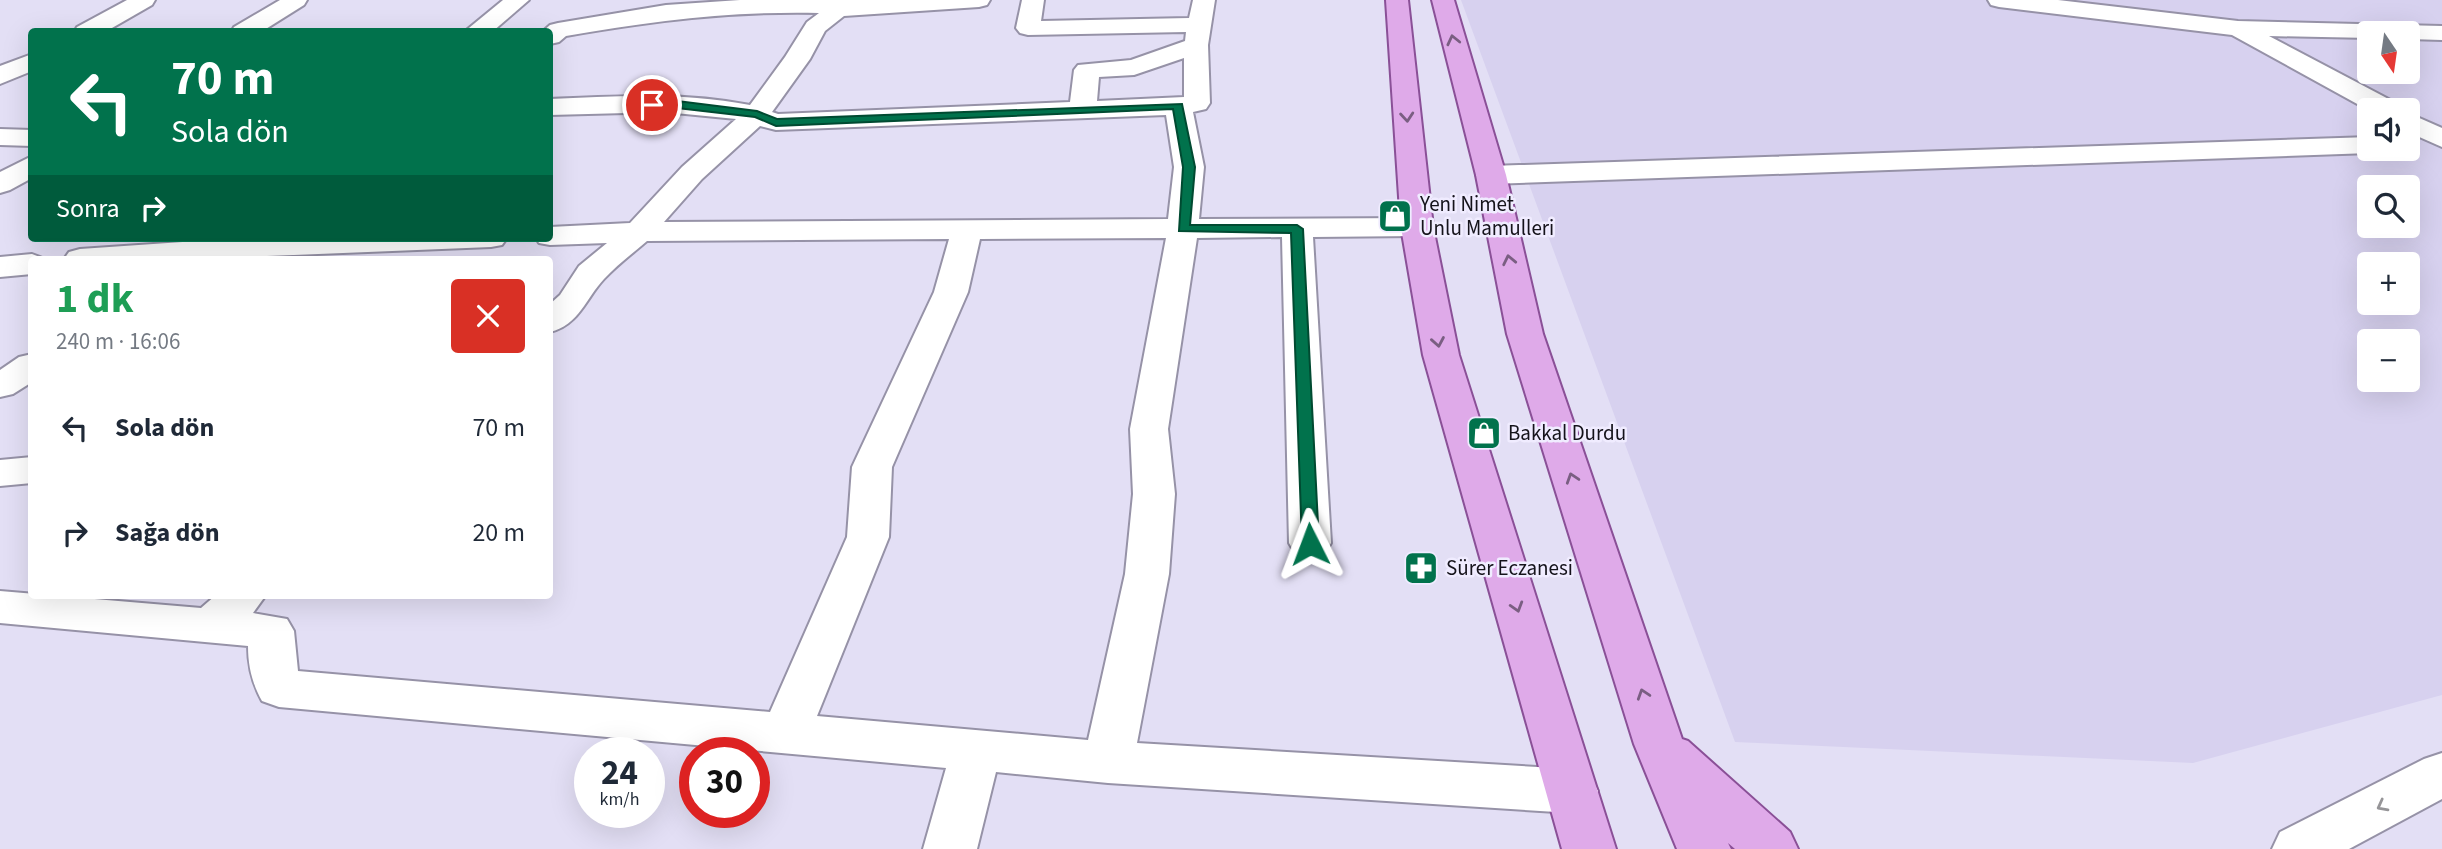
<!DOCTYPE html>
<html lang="tr">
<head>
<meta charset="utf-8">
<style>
  :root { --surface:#fff; --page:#f2f2f3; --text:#1f2937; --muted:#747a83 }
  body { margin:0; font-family:"Source Sans 3",sans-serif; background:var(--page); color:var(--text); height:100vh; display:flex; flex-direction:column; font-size:26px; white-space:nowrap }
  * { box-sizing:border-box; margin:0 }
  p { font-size:23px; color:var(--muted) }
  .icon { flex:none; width:38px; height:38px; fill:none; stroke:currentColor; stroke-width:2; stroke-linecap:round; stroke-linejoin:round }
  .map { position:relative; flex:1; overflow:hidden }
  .details { position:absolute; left:28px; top:256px; width:525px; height:343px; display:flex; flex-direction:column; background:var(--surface); border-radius:7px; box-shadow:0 7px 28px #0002 }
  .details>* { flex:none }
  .hud { position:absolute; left:28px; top:28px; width:525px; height:214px; border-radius:7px; box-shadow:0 7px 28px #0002; background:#01724c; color:#fff; overflow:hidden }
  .needle { width:46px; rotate:167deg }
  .controls { position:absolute; left:2357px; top:21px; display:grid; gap:14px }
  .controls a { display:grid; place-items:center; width:63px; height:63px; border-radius:7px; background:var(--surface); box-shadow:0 7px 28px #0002; font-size:35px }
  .speed { position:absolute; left:574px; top:737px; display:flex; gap:14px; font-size:35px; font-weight:700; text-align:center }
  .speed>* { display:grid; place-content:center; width:91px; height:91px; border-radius:50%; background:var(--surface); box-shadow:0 7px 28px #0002; line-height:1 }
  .speed small { font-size:18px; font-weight:400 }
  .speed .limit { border:10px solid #d22; background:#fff; color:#111 }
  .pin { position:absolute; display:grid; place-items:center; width:60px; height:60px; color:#fff; margin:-30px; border:4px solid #fff; border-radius:50%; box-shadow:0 2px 7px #0007 }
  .me { position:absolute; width:77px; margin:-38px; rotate:357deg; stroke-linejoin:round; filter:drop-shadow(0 0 5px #0008) }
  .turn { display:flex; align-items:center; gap:24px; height:147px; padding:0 28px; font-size:32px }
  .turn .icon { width:91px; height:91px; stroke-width:2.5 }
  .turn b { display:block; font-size:49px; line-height:60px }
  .then { display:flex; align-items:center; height:66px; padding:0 28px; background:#0003; gap:14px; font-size:26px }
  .round { display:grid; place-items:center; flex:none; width:74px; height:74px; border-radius:7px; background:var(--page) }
  .summary { display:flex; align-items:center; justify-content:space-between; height:119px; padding:0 28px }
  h1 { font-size:42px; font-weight:700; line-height:52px; color:#1e9e55 }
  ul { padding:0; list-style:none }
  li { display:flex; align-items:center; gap:21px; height:105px; padding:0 28px }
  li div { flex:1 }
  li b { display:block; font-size:26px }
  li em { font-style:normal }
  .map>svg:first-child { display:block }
</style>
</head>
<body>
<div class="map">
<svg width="2442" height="849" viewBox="0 0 2442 849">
  <rect width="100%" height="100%" fill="#e3dff5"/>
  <path fill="#d7d1ef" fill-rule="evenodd" d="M 1461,0 L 2442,0 L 2442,695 L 2193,763 L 1735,742 ZM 2370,33 L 2408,33 L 2408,72 L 2370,72 ZM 2370,110 L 2408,110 L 2408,149 L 2370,149 ZM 2370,187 L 2408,187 L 2408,226 L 2370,226 ZM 2370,264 L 2408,264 L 2408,303 L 2370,303 ZM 2370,341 L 2408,341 L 2408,380 L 2370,380 Z"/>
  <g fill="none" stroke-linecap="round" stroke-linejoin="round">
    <g stroke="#9692a7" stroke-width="4">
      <g id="minor">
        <polygon points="127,0 155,0 152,5 105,32 74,32 77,27"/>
        <polygon points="280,0 307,0 304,5 261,32 231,32 234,27"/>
        <polygon points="503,0 529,0 492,32 464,32"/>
        <path d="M 740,0 L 990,0 L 987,5 L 979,7 L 844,16 L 825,31 L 810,59 L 772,112 L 778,114 L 1070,102 L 1074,70 L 1078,65 L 1131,60 L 1185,41 L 1186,32 L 1028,35 L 1020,33 L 1016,28 L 1022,0 L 1044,0 L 1041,21 L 1189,18 L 1193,0 L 1215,0 L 1208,45 L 1210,103 L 1206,109 L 1193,112 L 1204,167 L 1199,219 L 1417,218 L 1428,220 L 1433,227 L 1428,234 L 1417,236 L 1313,237 L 1331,543 L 1325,553 L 1310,558 L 1295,553 L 1289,543 L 1282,237 L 1197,238 L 1168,429 L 1175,494 L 1169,574 L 1137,743 L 1572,769 L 1590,776 L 1598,791 L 1590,806 L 1572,813 L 1108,783 L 996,772 L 977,849 L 923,849 L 946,768 L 279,707 L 262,701 C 252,683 248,666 248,646 L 0,623 L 0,591 L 201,608 L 216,595 L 266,595 L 253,613 L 287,619 L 294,631 L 298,671 L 770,712 L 847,537 L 852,467 L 934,292 L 949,239 L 647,241 C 633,253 617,265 604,279 C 586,298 579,325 550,332 L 550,304 L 560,295 L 579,266 L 607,243 L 550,245 L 539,243 L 536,238 L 550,238 L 550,227 L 630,223 L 682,167 L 736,119 L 665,112 L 550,115 L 550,99 C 616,96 684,92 750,105 L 785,57 L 807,22 L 819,13 C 730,11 653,21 566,36 L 559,42 L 550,44 L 550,32 L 542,32 L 550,25 L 558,23 L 666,5 ZM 1184,58 L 1184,97 L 1097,101 L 1099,77 L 1134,75 ZM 1166,115 L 1174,167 L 1168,219 L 664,222 L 702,179 L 760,126 L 776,130 ZM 1166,238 L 1130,429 L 1133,494 L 1125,574 L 1088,740 L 817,716 L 889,537 L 892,467 L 968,292 L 980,239 Z"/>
        <polygon points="1988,0 2058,0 2238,21 2442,26 2442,40 2408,39 2408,33 2370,33 2370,38 2269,36 2398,104 2401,110 2370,111 2232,35 1999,7 1991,5"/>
        <polygon points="32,54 32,71 0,84 0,66"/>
        <polygon points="2408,113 2442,128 2442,147 2408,132"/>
        <polygon points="0,129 32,130 32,146 0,145"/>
        <polygon points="2370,137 2370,149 2382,149 2380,151 2370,153 1491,184 1481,181 1476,175 1481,169 1491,166"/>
        <polygon points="32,156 32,178 10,190 0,193 0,172"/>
        <polygon points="241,238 507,238 502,245 491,247 195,259 64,259 69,252 80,249"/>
        <polygon points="32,254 45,259 32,259 32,274 0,277 0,257"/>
        <polygon points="32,354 32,382 13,394 0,397 0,370 19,357"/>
        <polygon points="32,457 32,483 0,486 0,460"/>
        <polygon points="2442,753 2442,799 2349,849 2272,849 2280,832 2424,759"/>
      </g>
    </g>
    <g stroke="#8a5097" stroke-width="4">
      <g id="major">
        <polygon points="1386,0 1408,0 1433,227 1459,355 1616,849 1562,849 1423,355 1401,227"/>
        <polygon points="1432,0 1454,0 1506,175 1543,334 1682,739 1688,741 1790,832 1798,849 1735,849 1728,843 1731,849 1677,849 1634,744 1507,334 1476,175"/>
      </g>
    </g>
    <use href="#minor" fill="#fff" fill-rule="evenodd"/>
    <use href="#major" fill="#dfaae9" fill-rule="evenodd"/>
  </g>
  <defs><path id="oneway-chevron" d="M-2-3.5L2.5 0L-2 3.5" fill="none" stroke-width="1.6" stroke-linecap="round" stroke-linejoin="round" transform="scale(1.75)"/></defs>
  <g stroke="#7a5e82">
    <use href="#oneway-chevron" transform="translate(1453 40) rotate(-103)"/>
    <use href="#oneway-chevron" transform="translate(1407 117) rotate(85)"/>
    <use href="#oneway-chevron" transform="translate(1509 260) rotate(-102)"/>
    <use href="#oneway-chevron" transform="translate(1438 342) rotate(80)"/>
    <use href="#oneway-chevron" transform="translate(1572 478) rotate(-108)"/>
    <use href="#oneway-chevron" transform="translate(1517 607) rotate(73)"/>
    <use href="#oneway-chevron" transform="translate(1643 694) rotate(-108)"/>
  </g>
  <use stroke="#969598" href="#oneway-chevron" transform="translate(2382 806) rotate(152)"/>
  <polygon fill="#01724c" stroke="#014a31" stroke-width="2" points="677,101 757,111 777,119 1182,104 1195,167 1190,225 1297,225 1303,229 1319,544 1317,548 1310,550 1302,544 1291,233 1179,231 1183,167 1173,109 776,126 755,117 677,108 652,108 646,105 652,102"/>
  <defs>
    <g id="shop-square" transform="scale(1.75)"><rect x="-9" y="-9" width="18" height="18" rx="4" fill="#01724c" stroke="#f0ecff"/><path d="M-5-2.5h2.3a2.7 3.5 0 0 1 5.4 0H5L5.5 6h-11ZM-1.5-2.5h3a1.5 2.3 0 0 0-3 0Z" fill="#fff"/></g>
    <g id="pharmacy-square" transform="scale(1.75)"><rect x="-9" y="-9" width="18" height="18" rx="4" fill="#01724c" stroke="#f0ecff"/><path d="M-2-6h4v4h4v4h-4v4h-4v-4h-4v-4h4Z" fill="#fff"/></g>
  </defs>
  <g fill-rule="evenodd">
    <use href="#shop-square" x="1395" y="216"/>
    <use href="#shop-square" x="1484" y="433"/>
    <use href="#pharmacy-square" x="1421" y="568"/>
  </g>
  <g text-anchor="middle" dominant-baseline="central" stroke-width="5" stroke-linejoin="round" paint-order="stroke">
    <g font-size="21" fill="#15131b" stroke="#f0ecff" text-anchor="start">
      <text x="1420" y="204">Yeni Nimet<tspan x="1420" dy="24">Unlu Mamulleri</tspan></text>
      <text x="1508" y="433">Bakkal Durdu</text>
      <text x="1446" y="568">Sürer Eczanesi</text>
    </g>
  </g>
</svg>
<div class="controls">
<a><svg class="needle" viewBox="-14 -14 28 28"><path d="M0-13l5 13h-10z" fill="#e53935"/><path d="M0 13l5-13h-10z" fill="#747a83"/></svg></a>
<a><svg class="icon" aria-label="sound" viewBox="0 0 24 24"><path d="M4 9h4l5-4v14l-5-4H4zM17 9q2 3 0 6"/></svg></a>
<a><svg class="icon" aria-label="search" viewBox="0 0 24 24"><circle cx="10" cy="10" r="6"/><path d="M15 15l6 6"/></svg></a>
<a>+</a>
<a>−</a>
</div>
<div class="speed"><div>24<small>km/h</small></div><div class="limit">30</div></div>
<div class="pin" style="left:652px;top:105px;background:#d93025"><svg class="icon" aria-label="arrive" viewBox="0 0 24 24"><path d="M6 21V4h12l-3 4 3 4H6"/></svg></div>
<svg class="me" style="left:1310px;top:544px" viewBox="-20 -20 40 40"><path d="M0-17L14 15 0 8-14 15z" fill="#01724c" stroke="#fff" stroke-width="4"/></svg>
<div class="hud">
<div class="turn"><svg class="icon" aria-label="left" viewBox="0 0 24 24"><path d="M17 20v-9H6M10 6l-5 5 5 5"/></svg><div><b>70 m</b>Sola dön</div></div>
<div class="then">Sonra<svg class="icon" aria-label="right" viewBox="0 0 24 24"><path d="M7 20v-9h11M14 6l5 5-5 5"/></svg></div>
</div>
<section class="details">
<div class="summary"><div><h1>1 dk</h1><p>240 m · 16:06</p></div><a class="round" style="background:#d93025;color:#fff"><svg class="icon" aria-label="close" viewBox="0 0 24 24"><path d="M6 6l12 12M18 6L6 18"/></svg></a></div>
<ul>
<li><svg class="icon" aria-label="left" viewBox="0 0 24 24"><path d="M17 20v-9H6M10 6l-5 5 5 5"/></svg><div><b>Sola dön</b></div><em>70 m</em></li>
<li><svg class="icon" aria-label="right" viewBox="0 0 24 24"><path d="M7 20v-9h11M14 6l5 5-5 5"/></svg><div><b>Sağa dön</b></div><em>20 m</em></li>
</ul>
</section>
</div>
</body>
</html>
